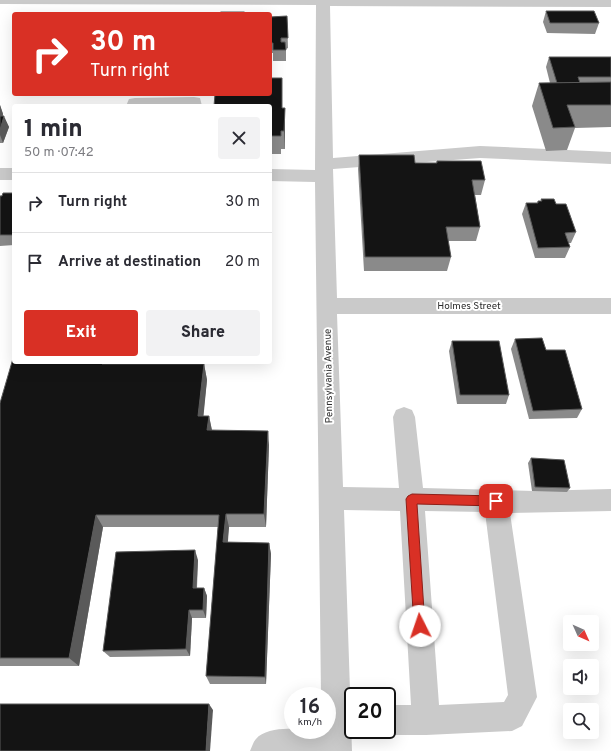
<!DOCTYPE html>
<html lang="en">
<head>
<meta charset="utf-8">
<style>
  :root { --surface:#fff; --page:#f2f2f3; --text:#2b2b33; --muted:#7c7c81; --line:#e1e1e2; --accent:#d93025 }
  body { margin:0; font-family:Overpass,sans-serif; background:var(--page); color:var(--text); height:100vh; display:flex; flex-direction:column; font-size:15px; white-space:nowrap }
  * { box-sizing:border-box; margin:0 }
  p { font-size:13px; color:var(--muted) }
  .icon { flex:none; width:22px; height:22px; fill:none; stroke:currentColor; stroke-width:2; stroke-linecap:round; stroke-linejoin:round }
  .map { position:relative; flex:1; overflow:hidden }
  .sheet { position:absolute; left:12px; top:104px; width:260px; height:260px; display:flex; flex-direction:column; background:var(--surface); border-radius:4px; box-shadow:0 4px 16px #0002 }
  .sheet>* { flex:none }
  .guide { position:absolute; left:12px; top:12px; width:260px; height:84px; border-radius:4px; box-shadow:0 4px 16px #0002; background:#d93025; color:#fff; overflow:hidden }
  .needle { width:26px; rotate:135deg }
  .controls { position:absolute; left:563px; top:615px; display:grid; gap:8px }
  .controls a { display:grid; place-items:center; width:36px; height:36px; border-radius:4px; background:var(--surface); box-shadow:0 4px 16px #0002; font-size:20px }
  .speed { position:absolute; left:284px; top:687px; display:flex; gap:8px; font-size:20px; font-weight:700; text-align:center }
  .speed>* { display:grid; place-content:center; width:52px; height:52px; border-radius:50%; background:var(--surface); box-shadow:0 4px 16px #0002; line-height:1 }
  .speed small { font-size:10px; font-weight:400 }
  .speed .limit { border:2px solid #111; border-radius:6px; background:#fff; color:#111 }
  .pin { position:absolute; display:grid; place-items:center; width:34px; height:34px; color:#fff; margin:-17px; border-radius:8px; box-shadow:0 2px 6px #0006 }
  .me { position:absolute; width:44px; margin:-22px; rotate:356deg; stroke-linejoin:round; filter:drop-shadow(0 0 3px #0008) }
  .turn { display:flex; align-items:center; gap:14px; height:84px; padding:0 12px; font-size:18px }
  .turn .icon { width:52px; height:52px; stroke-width:2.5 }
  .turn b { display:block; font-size:28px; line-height:34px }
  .round { display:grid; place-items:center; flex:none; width:42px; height:42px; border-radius:4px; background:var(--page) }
  .summary { display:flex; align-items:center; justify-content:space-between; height:68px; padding:0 12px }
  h1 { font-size:24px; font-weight:800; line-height:30px }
  .cta { display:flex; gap:8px; margin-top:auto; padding:8px 12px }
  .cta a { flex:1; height:46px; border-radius:4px; background:var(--accent); color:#fff; font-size:16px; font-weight:800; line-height:46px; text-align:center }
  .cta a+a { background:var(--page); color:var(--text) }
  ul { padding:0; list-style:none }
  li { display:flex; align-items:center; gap:12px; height:60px; padding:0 12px; border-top:1px solid var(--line) }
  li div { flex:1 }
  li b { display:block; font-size:15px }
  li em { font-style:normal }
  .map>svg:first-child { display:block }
</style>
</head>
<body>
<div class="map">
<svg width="611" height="751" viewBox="0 0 611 751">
  <rect width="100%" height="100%" fill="#fff"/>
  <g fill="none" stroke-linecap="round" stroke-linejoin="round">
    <g fill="#cacaca" fill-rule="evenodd">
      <path d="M 0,0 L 611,0 L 611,7 L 330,6 L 333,158 L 480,146 L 611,152 L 611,164 L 480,158 L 333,169 L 337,298 L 611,298 L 611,314 L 337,314 L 343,487 L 399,488 L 393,417 L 396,410 L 404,407 L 412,410 L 415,417 L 423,488 L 534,491 L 611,489 L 611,511 L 510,513 L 537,697 L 522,726 L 512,731 L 426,735 L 387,735 L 377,730 L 387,730 L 387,705 L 411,705 L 400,511 L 344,510 L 352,751 L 250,751 C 252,747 253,742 256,739 C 263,730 282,728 293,729 L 293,730 L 322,732 L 322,730 L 327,730 L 327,696 L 321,696 L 315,182 L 270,181 L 270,169 L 315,170 L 316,5 L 0,4 ZM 425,511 L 485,512 L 508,695 L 504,702 L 439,705 Z"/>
      <polygon points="194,97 200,98 202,106 126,106 129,99 135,98"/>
      <rect x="0" y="168" width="14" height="12"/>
    </g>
  </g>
  <g fill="#8a8a8a">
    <polygon points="546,11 599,23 595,34 547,33 543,22"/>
    <polygon points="287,16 288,48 286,49 286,61 273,61 273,53 270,53 270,17"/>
    <polygon points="549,57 611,57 611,127 575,128 567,150 546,151 532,106 539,83 550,83 546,67"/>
    <polygon points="282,78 282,108 285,108 285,149 281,149 281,154 270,154 270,106"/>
    <polygon points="0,105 3,114 3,116 9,127 3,143 0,143"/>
    <polygon points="359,155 415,163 436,163 437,161 485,180 481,195 475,195 480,227 476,241 448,241 451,257 447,271 364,271 358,169"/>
    <polygon points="14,193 14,245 0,246 0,196"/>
    <polygon points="541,199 556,204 576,232 571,243 568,243 570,247 565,258 535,258 522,214 526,203 537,203 538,201 541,201"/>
    <polygon points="515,339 546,350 582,409 577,418 529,419 511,349"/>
    <polygon points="452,341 509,395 506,404 457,404 449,351"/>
    <polygon points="112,362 112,364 204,364 207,380 203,416 209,416 212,430 269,445 266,527 229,527 227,542 269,543 271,554 266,684 210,684 206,676 218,527 103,527 79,666 0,666 0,403"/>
    <polygon points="531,458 570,488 567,492 532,491 528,463"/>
    <polygon points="198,560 197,588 204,588 207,596 206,618 192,618 190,656 110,657 103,651"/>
  </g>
  <g fill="#5a5a5a">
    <polygon points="0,105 3,114 0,124"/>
    <polygon points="285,108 285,149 284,131"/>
    <polygon points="4,116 9,127 3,143 0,135 0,130"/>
    <polygon points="103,362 112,362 109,379 102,364"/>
    <polygon points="204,364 207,380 202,431 198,416"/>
    <polygon points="209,416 212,431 207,430"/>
    <polygon points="268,431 269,445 266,527 264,514"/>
    <polygon points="226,514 229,527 227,554 223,542"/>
    <polygon points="96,515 103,527 79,666 69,658"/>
    <polygon points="269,543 271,554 266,684 265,677"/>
    <polygon points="195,550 198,560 196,596 193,588"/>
    <polygon points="204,588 207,596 206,618 203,610"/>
    <polygon points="189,610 192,618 190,656 186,649"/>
    <polygon points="209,704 213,710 210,751 206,751"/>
  </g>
  <g fill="#141414" stroke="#5a5a5a">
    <polygon points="546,11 594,11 599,23 550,23"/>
    <rect x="221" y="12" width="23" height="2"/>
    <polygon points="53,13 65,14 53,14"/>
    <polygon points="287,16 288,38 281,38 281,42 285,42 286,50 273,50 273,43 270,43 270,17"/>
    <polygon points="549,57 611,57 611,77 578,77 580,83 557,83"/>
    <polygon points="270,78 282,78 282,108 285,108 284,131 281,131 281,136 270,136 270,106 214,106 215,94 270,94"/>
    <polygon points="611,82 611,105 567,105 575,127 553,128 539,83"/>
    <polygon points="0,116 4,116 0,130"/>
    <polygon points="359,155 414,155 415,163 437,163 437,161 481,161 485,180 472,180 480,227 446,227 451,257 365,257"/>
    <polygon points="3,193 14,193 14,235 0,235 0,196 2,196"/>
    <polygon points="541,199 554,199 556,204 566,204 576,232 565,233 570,247 538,248 526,203 538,203 538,201 542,201"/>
    <polygon points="542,338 546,350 565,350 582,409 533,411 515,339"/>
    <polygon points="452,341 499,341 509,395 460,395"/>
    <polygon points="14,355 14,362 103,362 102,364 204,364 198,416 209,416 207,430 268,431 264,514 226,514 223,542 269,543 265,677 206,676 219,515 96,515 69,658 0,658 0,403"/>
    <polygon points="531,458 564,460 570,488 535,487"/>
    <polygon points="195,550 193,588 204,588 203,610 189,610 186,649 103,651 116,552"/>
    <polygon points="0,704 209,704 206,751 0,751"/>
  </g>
  <polygon fill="#d93025" stroke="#8d1f18" points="412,494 496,496 500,497 501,501 500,504 496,506 417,504 425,626 424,629 420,631 416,629 414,626 406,499 408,496"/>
  <g text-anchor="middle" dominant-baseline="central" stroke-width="4" stroke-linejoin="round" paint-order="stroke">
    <g font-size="10" fill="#2d2d2d" stroke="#fff">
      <text x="469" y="306">Holmes Street</text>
      <text transform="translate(329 376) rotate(-91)">Pennsylvania Avenue</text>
    </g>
  </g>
</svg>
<div class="controls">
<a><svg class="needle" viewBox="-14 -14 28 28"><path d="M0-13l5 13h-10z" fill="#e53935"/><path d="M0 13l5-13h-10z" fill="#7c7c81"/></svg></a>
<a><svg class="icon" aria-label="sound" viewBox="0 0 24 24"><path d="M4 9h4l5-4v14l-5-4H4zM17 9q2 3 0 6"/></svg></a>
<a><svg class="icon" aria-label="search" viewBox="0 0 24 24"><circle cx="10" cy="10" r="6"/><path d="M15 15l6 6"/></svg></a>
</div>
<div class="speed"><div>16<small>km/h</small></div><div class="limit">20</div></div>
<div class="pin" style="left:496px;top:501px;background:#d93025"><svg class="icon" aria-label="arrive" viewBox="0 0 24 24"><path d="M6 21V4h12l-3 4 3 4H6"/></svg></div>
<svg class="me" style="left:420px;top:626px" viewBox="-20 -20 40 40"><circle r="19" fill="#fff"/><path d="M0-13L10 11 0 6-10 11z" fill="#d93025"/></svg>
<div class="guide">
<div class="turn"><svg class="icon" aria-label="right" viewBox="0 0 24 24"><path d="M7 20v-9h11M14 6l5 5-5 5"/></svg><div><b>30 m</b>Turn right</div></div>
</div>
<section class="sheet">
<div class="summary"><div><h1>1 min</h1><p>50 m · 07:42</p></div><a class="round"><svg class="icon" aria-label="close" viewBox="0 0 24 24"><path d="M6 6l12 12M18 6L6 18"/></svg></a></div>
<ul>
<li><svg class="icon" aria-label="right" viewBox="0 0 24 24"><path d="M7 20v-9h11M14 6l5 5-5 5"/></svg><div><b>Turn right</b></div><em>30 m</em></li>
<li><svg class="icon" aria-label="arrive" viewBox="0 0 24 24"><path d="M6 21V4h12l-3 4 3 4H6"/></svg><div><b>Arrive at destination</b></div><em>20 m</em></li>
</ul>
<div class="cta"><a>Exit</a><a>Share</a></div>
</section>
</div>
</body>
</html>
